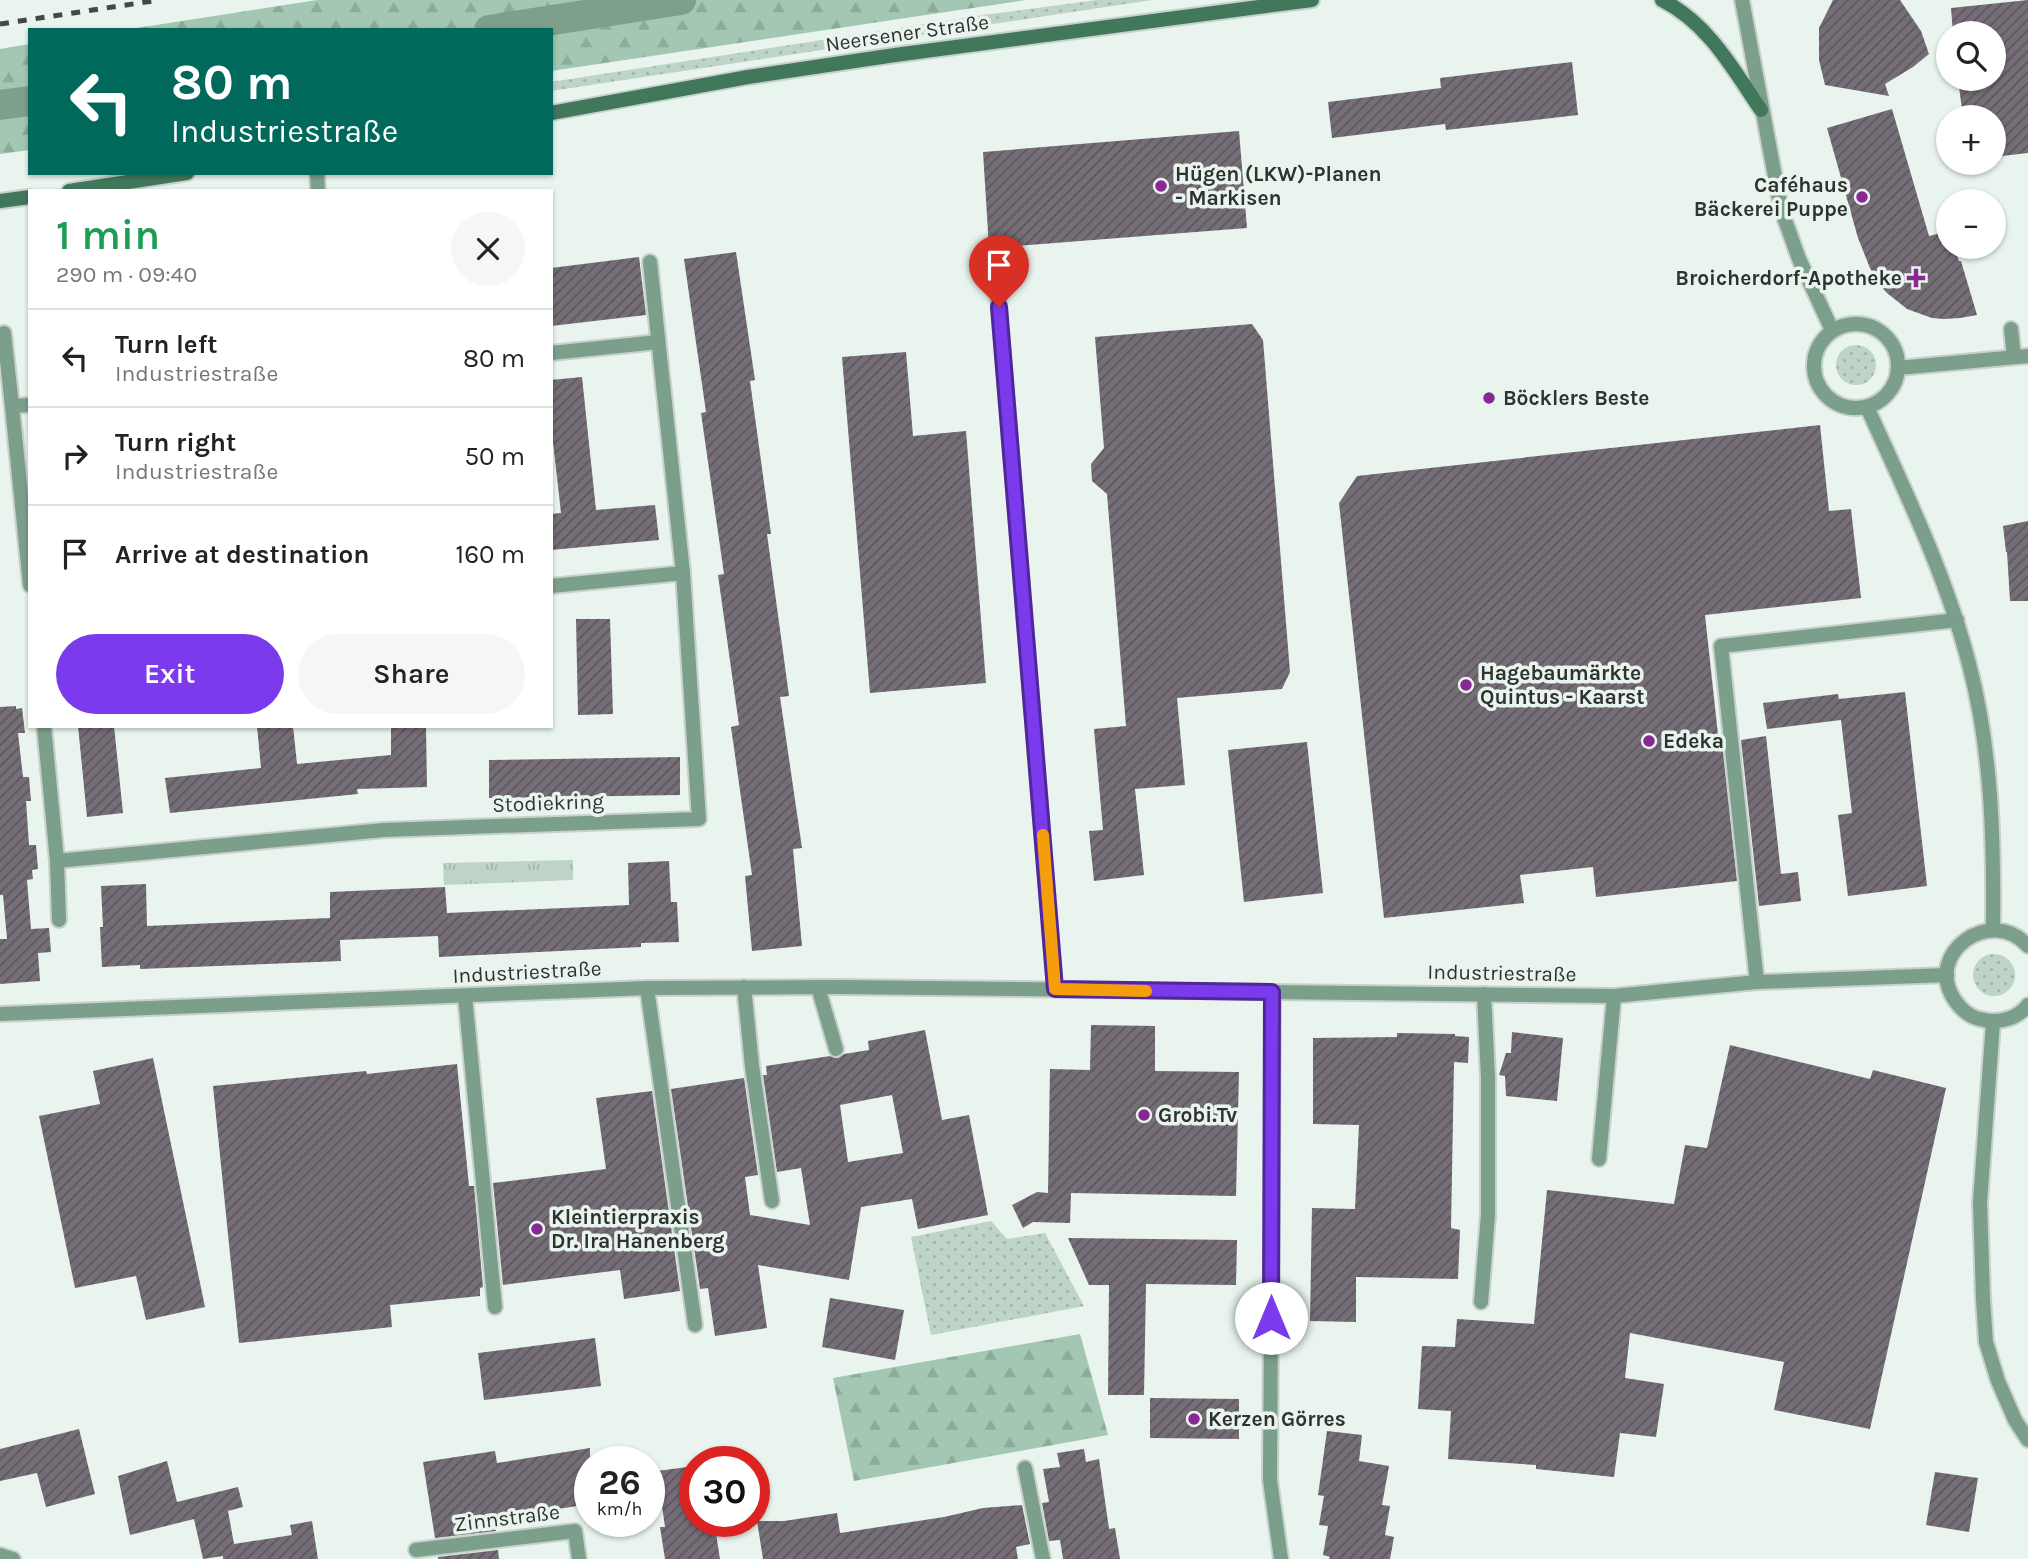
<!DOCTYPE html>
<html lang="en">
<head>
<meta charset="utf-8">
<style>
  :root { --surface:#fff; --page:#f6f6f6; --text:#222; --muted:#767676; --line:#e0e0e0; --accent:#7c3aed }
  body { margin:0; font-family:Karla,sans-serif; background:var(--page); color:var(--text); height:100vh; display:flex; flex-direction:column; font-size:26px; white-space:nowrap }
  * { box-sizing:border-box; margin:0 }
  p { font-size:23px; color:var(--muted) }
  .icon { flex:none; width:38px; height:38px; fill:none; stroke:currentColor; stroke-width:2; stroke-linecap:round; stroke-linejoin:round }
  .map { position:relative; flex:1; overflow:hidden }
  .details { position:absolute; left:28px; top:189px; width:525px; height:539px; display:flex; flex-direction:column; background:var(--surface); border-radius:0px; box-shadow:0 2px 5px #0004 }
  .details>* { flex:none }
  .guide { position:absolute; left:28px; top:28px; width:525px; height:147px; border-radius:0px; box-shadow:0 2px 5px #0004; background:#00695c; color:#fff; overflow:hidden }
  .fabs { position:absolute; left:1936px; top:21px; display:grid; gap:14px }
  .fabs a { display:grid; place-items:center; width:70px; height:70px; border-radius:50%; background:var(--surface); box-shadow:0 2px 5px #0004; font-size:35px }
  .speed { position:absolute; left:574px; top:1446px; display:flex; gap:14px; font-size:35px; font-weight:700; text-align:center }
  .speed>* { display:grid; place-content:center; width:91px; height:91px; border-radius:50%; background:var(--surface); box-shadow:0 2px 5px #0004; line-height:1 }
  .speed small { font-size:18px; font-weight:400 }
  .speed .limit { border:10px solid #d22; background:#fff; color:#111 }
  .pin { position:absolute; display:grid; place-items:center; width:60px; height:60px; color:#fff; margin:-72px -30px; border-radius:50% 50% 50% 0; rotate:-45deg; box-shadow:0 0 7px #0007 }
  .pin .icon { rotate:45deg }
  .me { position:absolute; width:77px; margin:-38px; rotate:0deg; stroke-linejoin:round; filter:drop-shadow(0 0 5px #0008) }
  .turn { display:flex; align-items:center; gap:24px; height:147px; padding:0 28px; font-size:32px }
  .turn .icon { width:91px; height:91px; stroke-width:2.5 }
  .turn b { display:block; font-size:49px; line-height:60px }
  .round { display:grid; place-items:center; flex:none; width:74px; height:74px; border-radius:37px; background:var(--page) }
  .overview { display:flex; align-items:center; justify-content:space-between; height:119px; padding:0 28px }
  h1 { font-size:42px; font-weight:600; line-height:52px; color:#1e9e55 }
  .button { display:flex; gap:14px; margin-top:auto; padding:14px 28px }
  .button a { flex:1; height:80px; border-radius:42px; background:var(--accent); color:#fff; font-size:28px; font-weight:600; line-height:80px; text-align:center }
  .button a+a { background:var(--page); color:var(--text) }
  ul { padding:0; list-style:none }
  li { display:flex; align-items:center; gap:21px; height:98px; padding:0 28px; border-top:2px solid var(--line) }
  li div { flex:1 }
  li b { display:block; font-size:26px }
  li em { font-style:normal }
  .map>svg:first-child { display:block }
</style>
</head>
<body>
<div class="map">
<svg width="2028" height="1559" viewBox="0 0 2028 1559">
  <defs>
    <pattern id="grass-dots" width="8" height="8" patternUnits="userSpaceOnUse" patternTransform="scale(1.75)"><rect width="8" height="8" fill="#bdd4c6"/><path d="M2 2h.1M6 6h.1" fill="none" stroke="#a3b6aa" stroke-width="1.8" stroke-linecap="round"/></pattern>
    <pattern id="forest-firs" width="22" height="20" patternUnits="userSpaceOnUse" patternTransform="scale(1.75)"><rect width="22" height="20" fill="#a3c7b2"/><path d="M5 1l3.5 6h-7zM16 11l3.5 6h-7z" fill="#8dab99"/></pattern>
    <pattern id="park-tufts" width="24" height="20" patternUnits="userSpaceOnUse" patternTransform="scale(1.75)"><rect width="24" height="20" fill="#bdd4c6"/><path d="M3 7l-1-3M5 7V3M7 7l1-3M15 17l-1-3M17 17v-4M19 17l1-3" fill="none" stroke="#a3b6aa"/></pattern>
    <pattern id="building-hatch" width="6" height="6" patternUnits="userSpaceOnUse" patternTransform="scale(1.75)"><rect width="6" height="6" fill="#766e77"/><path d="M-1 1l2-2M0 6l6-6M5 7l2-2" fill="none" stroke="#5c565d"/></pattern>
  </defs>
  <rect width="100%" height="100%" fill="#e8f4ed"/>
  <g fill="url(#grass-dots)">
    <polygon points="1097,0 1152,0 551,91 551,82 983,15"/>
    <circle cx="1856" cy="365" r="20"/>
    <circle cx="1994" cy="975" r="21"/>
    <polygon points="991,1221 1007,1239 1045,1233 1084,1306 931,1335 911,1237"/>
  </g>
  <g fill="url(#forest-firs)">
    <polygon points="317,0 1026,0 551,71 551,30 124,30"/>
    <polygon points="30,44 30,150 0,154 0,49"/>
    <polygon points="1080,1334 1108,1435 854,1481 833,1378"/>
  </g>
  <polygon fill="url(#park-tufts)" points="573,860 573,880 444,885 443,863"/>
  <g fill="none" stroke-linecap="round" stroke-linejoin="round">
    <g stroke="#7d9f8b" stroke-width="30">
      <polyline points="489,30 681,0"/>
      <polyline points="0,105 30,101"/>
    </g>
  </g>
  <g fill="url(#building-hatch)" fill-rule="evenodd">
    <polygon points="1833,0 1900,0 1921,31 1929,54 1913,67 1885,84 1889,96 1825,85 1819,60 1819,28"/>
    <polygon points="2028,0 2028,153 1993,157 1993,117 1963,117 1958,79 1993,79 1993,33 1953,33 1951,8"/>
    <polygon points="1572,62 1578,115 1446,130 1445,124 1332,138 1328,102 1441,88 1440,78"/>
    <polygon points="1892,109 1929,236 1948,231 1948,247 1954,247 1959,261 1961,261 1977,315 1960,318 1944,319 1932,318 1907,309 1887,293 1877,282 1870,268 1858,238 1827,128"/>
    <polygon points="1239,131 1247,228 989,248 983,152"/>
    <polygon points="736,252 755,380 750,381 771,534 767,534 789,696 780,697 802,848 793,849 802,946 752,951 745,876 752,875 731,727 739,725 718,575 724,574 701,413 706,412 684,259"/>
    <polygon points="639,257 646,315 551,326 551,268"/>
    <polygon points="1252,324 1263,340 1290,672 1282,689 1177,698 1185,785 1135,789 1144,875 1094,881 1089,831 1103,830 1094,729 1126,726 1107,494 1092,481 1091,464 1104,448 1095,337"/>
    <polygon points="906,352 913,436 966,431 986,683 870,693 842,357"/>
    <polygon points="582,377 596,510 655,505 659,540 551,550 551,514 561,513 551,424 551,380"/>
    <polygon points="1820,425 1829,511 1851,509 1861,598 1705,615 1719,744 1722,743 1737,881 1596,897 1593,867 1520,875 1524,903 1384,918 1339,503 1357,476"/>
    <polygon points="2028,521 2028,601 2010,601 2007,552 2006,552 2003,526"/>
    <polygon points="576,619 610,619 613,714 578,715"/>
    <polygon points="1905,692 1927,886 1848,896 1838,815 1852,813 1841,720 1767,729 1763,703 1838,694 1839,699"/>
    <polygon points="16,706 16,709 22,708 25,733 18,733 23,777 29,777 31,801 26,801 29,845 36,845 38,869 32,870 33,879 27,880 31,929 49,928 51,952 38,953 40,981 0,984 0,939 7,939 3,895 0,895 0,707"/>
    <polygon points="78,726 114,726 123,813 87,817"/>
    <polygon points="257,726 293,726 297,764 391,755 391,726 426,726 427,787 357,789 358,794 170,813 165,778 261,768"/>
    <polygon points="1766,736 1781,874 1798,872 1801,901 1759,906 1741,740"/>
    <polygon points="1307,742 1323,893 1244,902 1228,750"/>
    <polygon points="680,757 680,795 489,798 489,760"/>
    <polygon points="669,861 671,902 677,902 679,942 641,943 641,947 439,957 438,936 340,940 341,961 140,969 140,965 102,967 100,927 103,927 101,886 146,884 147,926 330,918 330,892 398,889 445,887 447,913 587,907 629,905 628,863"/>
    <polygon points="1091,1025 1155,1026 1155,1071 1239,1072 1236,1196 1071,1193 1070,1223 1033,1222 1023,1228 1012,1205 1037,1192 1048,1193 1050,1069 1090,1070"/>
    <path d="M 925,1030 L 942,1120 L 969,1115 L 988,1215 L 918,1229 L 912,1199 L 861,1207 L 849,1280 L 758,1265 L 767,1328 L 715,1336 L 708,1288 L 700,1289 L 671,1089 L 744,1078 L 758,1175 L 745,1177 L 750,1215 L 810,1225 L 801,1168 L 777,1172 L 763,1075 L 767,1075 L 766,1066 L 830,1056 L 838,1058 L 844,1054 L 869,1050 L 868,1041 ZM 892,1095 L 903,1153 L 848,1162 L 840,1105 Z"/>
    <polygon points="1512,1032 1563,1038 1557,1101 1506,1096 1505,1076 1499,1075 1506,1053 1511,1053"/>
    <polygon points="1397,1033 1455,1034 1455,1036 1469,1037 1468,1063 1454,1062 1451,1228 1460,1230 1458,1279 1356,1277 1356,1322 1310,1321 1312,1208 1355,1209 1359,1125 1313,1124 1313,1038 1397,1037"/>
    <polygon points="1730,1045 1870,1079 1873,1070 1946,1088 1870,1429 1774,1410 1784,1362 1630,1333 1625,1378 1664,1384 1656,1437 1620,1433 1614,1477 1536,1469 1536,1465 1448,1459 1451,1411 1418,1409 1422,1346 1455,1347 1457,1319 1534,1324 1547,1190 1674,1204 1685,1145 1707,1148"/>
    <polygon points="153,1058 205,1307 146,1320 136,1276 75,1288 39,1116 100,1104 93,1071"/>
    <polygon points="457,1064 469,1186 474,1186 483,1287 480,1288 480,1296 390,1305 392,1327 239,1343 213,1086 366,1071 367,1074"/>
    <polygon points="652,1091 680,1291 624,1299 620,1270 503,1285 493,1183 606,1169 596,1098"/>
    <polygon points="1068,1238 1237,1240 1236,1285 1146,1284 1144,1395 1108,1395 1109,1285 1089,1285"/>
    <polygon points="830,1298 904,1310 895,1360 822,1347"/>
    <polygon points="595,1338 601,1386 484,1400 478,1353"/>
    <polygon points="1150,1398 1239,1399 1239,1439 1150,1438"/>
    <polygon points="79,1429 95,1494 46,1507 37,1473 0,1481 0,1449"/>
    <polygon points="1327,1431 1362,1435 1359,1461 1389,1466 1382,1505 1390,1506 1385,1535 1394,1537 1390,1559 1329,1559 1330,1557 1323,1555 1328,1526 1319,1525 1324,1496 1318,1495"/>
    <polygon points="590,1448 590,1504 494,1519 496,1531 435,1538 423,1462 495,1451 497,1463"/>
    <polygon points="1084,1449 1086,1462 1099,1459 1109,1529 1115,1528 1120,1559 1063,1559 1060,1540 1049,1541 1042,1503 1049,1502 1043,1469 1060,1467 1057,1453"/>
    <polygon points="167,1461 177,1502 238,1487 243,1507 228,1511 234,1544 292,1535 290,1525 312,1521 318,1559 223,1559 223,1556 203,1559 194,1519 130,1535 118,1476"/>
    <polygon points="695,1466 695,1521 714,1521 720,1559 665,1559 660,1527 665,1527 657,1471"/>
    <polygon points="1935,1472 1978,1478 1969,1532 1926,1525"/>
    <polygon points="1022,1505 1030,1544 1016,1547 1018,1559 763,1559 757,1521 784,1521 837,1513 840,1533 944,1517 983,1508"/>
    <polygon points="498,1550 499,1559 438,1559 438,1557"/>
  </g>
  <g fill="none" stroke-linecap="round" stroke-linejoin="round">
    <g stroke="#c7d1cb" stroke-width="18">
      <g id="service">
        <polyline points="997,283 1055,989"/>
        <polyline points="2011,329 2014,357"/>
        <polyline points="4,333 12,406"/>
        <polyline points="57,861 59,920"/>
        <polyline points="1757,982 1721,646 1957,620"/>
        <polyline points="744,987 752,1066 772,1201"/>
        <polyline points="818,987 836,1049"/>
        <polyline points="647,988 695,1325"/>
        <polyline points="465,996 495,1307"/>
        <polyline points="1599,1159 1614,996"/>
        <polyline points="1481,1302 1488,1215 1488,1078 1484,994"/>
      </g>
    </g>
    <g stroke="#c7d1cb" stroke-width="18">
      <g id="minor">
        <polyline points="1742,0 1781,209 1799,259 1832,330"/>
        <polyline points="317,173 318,191"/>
        <circle cx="1856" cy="366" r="42"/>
        <polyline points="551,353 658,342"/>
        <polyline points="1898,368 2028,356"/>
        <polyline points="30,405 12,406 30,585"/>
        <path d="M 1867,407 C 1905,491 1946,575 1969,664 C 1992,751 1994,841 1993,930"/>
        <polyline points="551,586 683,573"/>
        <polyline points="44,726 57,861 384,830 699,819 683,573 650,262"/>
        <path d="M 2028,946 C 1991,905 1924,953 1954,999 C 1961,1010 1971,1018 1984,1020 C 2000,1023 2017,1019 2028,1005"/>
        <polyline points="1273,992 1270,1480 1281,1559"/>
        <polyline points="0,1014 647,988 839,987 1614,996 1757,982 1947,975"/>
        <polyline points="1993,1022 1980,1202 1983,1299 1986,1342 1998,1381 2015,1420 2028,1440"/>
        <polyline points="1025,1468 1043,1559"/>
        <polyline points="416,1550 575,1531 579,1559"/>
        <polyline points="0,1555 13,1559"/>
      </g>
    </g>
    <g stroke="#c7d1cb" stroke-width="18">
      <g id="secondary">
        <path d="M 1662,0 C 1708,23 1733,69 1761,110"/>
        <polyline points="551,113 748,77 895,55 1312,0"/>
        <polyline points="69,191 187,173"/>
        <polyline points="0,201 30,197"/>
      </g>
    </g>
    <use href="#service" stroke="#7c9f8b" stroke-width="14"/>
    <use href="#minor" stroke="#7c9f8b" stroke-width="14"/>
    <use href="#secondary" stroke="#41775b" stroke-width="14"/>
    <polyline stroke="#424844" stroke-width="5" stroke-dasharray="9 9" stroke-linecap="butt" points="0,24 159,0"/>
  </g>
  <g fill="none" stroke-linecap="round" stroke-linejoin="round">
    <g stroke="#51269a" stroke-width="18">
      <polyline id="route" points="999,307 1055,989 1272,992 1271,1318"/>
    </g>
    <use href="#route" stroke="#7c3aed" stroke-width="12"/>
    <polyline stroke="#f59e0b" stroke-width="12" points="1043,835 1055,989 1146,991"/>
  </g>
  <g fill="#882892" stroke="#e8f4ed" stroke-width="2.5">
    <circle cx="1161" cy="186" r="7"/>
    <circle cx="1862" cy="197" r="7"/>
    <path d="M1912.5 267.5h7v7h7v7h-7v7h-7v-7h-7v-7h7z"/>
    <circle cx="1489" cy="398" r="7"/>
    <circle cx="1466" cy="685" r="7"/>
    <circle cx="1649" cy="741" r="7"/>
    <circle cx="1144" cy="1115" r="7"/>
    <circle cx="537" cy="1229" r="7"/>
    <circle cx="1194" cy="1419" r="7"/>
  </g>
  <g text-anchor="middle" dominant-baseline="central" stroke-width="7" stroke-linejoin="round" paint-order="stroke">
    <g font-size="21" fill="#2e3330" stroke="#e8f4ed">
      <text transform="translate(907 33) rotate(-8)">Neersener Straße</text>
      <text transform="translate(548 803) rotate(-2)">Stodiekring</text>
      <text transform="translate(527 972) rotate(-3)">Industriestraße</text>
      <text transform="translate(1502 973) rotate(1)">Industriestraße</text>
      <text transform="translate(507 1518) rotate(-7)">Zinnstraße</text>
    </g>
    <g font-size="21" font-weight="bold" fill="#2e3330" stroke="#e8f4ed" text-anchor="start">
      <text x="1175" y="174">Hügen (LKW)-Planen<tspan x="1175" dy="24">- Markisen</tspan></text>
      <text x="1848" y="185" text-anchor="end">Caféhaus<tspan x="1848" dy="24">Bäckerei Puppe</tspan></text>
      <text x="1902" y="278" text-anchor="end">Broicherdorf-Apotheke</text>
      <text x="1503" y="398">Böcklers Beste</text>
      <text x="1480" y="673">Hagebaumärkte<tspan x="1480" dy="24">Quintus - Kaarst</tspan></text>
      <text x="1663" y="741">Edeka</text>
      <text x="1158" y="1115">Grobi.Tv</text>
      <text x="551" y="1217">Kleintierpraxis<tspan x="551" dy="24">Dr. Ira Hanenberg</tspan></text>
      <text x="1208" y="1419">Kerzen Görres</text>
    </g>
  </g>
</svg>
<div class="fabs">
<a><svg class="icon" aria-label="search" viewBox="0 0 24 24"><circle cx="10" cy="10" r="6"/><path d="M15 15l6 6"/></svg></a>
<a>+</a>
<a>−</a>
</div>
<div class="speed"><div>26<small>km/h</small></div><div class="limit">30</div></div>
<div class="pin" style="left:999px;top:307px;background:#d93025"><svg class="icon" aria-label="arrive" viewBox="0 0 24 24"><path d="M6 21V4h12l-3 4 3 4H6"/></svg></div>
<svg class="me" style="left:1271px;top:1318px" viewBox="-20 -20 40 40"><circle r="19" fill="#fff"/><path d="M0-13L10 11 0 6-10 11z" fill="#7c3aed"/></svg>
<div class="guide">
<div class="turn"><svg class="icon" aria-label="left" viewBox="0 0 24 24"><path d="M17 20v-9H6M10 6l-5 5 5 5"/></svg><div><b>80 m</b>Industriestraße</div></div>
</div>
<section class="details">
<div class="overview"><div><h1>1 min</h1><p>290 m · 09:40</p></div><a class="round"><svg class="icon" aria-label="close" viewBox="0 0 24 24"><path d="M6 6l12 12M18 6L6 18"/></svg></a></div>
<ul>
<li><svg class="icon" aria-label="left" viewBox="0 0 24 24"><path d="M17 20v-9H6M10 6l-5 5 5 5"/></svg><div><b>Turn left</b><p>Industriestraße</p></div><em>80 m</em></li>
<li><svg class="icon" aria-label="right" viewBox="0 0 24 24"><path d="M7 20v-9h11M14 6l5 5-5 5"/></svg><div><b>Turn right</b><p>Industriestraße</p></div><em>50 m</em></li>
<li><svg class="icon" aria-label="arrive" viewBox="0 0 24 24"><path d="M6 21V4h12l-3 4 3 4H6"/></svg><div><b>Arrive at destination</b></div><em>160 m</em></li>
</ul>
<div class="button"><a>Exit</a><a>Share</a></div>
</section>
</div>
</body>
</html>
